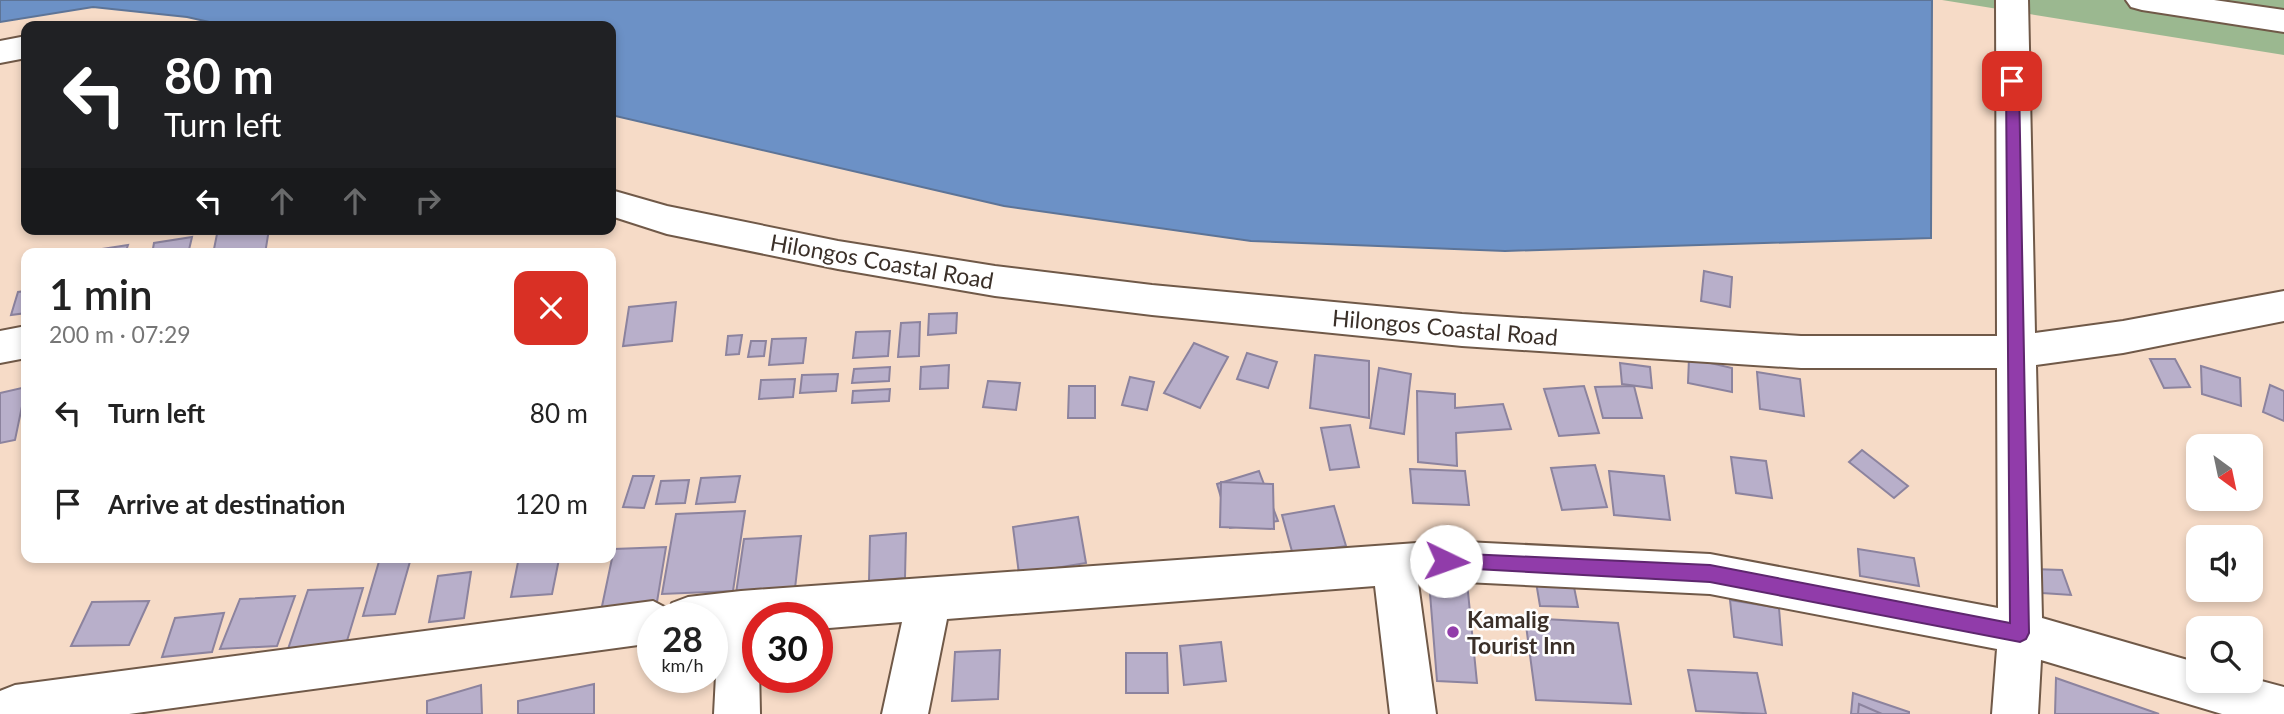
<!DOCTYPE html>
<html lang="en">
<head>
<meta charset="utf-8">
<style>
  :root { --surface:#fff; --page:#f6f6f6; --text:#222; --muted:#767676 }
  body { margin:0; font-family:Lato,sans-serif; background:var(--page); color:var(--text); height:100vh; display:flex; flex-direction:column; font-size:26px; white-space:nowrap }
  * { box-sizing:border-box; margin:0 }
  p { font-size:23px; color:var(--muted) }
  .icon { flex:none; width:38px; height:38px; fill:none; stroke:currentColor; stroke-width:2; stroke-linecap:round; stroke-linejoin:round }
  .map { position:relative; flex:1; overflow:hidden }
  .side { position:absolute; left:21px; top:248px; width:595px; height:315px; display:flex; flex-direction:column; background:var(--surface); border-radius:14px; box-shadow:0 4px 10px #0003 }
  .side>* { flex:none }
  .hud { position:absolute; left:21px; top:21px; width:595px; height:214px; border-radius:14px; box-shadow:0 4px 10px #0003; background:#202124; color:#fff; overflow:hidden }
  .needle { width:46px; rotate:147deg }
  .buttons { position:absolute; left:2186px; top:434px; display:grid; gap:14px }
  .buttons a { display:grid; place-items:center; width:77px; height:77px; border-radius:14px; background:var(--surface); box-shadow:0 4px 10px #0003; font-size:35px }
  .speed { position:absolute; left:637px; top:602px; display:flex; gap:14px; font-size:35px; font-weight:700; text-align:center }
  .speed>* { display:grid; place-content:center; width:91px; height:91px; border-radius:50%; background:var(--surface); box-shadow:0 4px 10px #0003; line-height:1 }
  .speed small { font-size:18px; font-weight:400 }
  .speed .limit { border:10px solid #d22; background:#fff; color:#111 }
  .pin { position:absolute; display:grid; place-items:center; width:60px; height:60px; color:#fff; margin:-30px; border-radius:14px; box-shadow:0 4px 10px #0006 }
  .me { position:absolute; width:77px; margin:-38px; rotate:93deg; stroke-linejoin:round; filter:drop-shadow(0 0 5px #0008) }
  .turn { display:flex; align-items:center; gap:24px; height:147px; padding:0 28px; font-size:32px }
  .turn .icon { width:91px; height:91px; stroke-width:2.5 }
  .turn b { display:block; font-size:49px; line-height:60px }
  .lanes { display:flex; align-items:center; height:66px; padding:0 28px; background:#0003; justify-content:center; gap:35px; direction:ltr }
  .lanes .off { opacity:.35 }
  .round { display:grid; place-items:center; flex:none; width:74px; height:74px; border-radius:14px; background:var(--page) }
  .overview { display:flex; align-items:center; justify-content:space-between; height:119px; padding:0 28px }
  h1 { font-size:42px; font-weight:600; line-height:52px }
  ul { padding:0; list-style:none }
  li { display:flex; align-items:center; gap:21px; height:91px; padding:0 28px }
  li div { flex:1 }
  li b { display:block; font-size:26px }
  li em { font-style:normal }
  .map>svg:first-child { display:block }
</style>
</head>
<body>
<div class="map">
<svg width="2284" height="714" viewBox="0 0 2284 714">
  <rect width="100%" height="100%" fill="#f6dbc7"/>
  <polygon fill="#9bb890" points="1942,0 2284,0 2284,55"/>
  <polygon fill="#6c91c6" stroke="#5d7497" stroke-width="2" points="0,0 1932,0 1931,238 1505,251 1251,241 1004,206 611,115 611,26 227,26 187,17 93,7 0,22"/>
  <g fill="#b8afca" stroke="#8c839e" stroke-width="2">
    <polygon points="218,229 269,229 265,254 213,254"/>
    <polygon points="192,237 188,254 152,254 154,243"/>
    <polygon points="128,245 125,254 82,254 83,252"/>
    <polygon points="1704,271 1732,277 1730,307 1701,301"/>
    <polygon points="26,291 26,313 11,315 18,292"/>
    <polygon points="676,302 672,341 623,346 629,307"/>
    <polygon points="957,313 956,333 928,335 929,314"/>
    <polygon points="920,322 919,356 898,357 901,323"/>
    <polygon points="890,331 888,356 853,358 856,332"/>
    <polygon points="742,335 739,354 726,355 728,336"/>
    <polygon points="806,338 803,363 769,365 772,339"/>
    <polygon points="751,341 766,341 764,356 748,357"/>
    <polygon points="1194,343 1228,357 1200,408 1164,393"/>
    <polygon points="1247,353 1277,362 1268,388 1237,379"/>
    <polygon points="1315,355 1369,361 1369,418 1310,408"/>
    <polygon points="1689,358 1732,368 1732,392 1688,383"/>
    <polygon points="2150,359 2175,359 2190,387 2164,388"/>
    <polygon points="1620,363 1650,367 1652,388 1622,384"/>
    <polygon points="949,365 948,388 920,389 921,367"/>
    <polygon points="2201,366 2240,378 2241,406 2202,394"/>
    <polygon points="890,367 889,381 852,383 854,369"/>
    <polygon points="1379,368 1411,374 1404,434 1370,428"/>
    <polygon points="1757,372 1800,379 1804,416 1760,409"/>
    <polygon points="838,374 836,391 800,393 802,375"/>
    <polygon points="1130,377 1154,382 1147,410 1122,405"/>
    <polygon points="795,379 793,397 759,399 761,380"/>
    <polygon points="988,381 1020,383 1016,410 983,407"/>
    <polygon points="2270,385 2284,391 2284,421 2263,412"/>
    <polygon points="1069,386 1095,386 1095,418 1068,418"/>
    <polygon points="1584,386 1599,433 1559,436 1544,389"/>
    <polygon points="1634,386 1642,418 1603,418 1595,387"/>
    <polygon points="26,387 15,440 0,443 0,393"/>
    <polygon points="890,389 889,401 852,403 853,391"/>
    <polygon points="1417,391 1455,394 1455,408 1503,404 1511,429 1456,433 1457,466 1418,462"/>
    <polygon points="1350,425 1359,467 1330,470 1321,428"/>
    <polygon points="1862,450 1908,486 1894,498 1849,462"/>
    <polygon points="1731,457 1766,461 1772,498 1736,493"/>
    <polygon points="1595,465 1607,507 1562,510 1551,468"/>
    <polygon points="1410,469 1465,471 1469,505 1413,503"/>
    <polygon points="1259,471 1278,521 1230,528 1217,484"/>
    <polygon points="1609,471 1664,476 1670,520 1614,515"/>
    <polygon points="633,476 654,476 644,508 623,507"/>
    <polygon points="740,476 735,502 696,504 701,478"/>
    <polygon points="689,480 685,503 656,504 661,481"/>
    <polygon points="1221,482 1273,484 1274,529 1220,527"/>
    <polygon points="1334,506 1346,546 1293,555 1282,515"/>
    <polygon points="745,511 733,591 662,594 676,514"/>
    <polygon points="1078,517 1086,563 1019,574 1013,527"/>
    <polygon points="906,533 905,578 869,581 870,536"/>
    <polygon points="801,536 794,597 735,600 744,539"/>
    <polygon points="666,547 656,608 601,611 614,549"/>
    <polygon points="1858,549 1914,558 1919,586 1860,576"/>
    <polygon points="380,558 411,558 395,614 363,616"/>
    <polygon points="559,559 552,594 511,597 518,562"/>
    <polygon points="2033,569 2062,570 2071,595 2042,593"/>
    <polygon points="471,572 464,618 429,622 438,576"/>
    <polygon points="1535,576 1572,577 1578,607 1540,606"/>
    <polygon points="1429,581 1467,582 1477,683 1437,681"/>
    <polygon points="363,588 343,654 285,658 308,590"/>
    <polygon points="295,596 277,646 220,649 240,599"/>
    <polygon points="1730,600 1779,608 1782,645 1734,637"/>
    <polygon points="149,601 129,645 71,646 92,602"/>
    <polygon points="224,613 212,652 162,657 175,618"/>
    <polygon points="1525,618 1618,623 1631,704 1536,700"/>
    <polygon points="1221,642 1226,681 1184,685 1180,646"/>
    <polygon points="1000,650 998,699 952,701 955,652"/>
    <polygon points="1126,653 1167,653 1168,693 1126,693"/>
    <polygon points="1688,670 1757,673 1766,714 1696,711"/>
    <polygon points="2056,678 2159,714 2055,714"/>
    <polygon points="594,684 594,714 518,714 518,701"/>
    <polygon points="481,685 482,714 427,714 427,701"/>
    <polygon points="1853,693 1909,712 1909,714 1851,714"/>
    <polygon points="1859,704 1882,714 1858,714"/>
  </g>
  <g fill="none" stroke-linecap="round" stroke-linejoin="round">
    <g stroke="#705948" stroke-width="4">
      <g id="minor">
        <polygon points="1996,0 2028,0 2035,333 2123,321 2284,291 2284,321 2123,353 2036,365 2042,618 2198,663 2198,681 2250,681 2250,678 2284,687 2284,714 2222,714 2041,660 2038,714 1992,714 1997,649 1710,594 1445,581 1418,583 1436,714 1390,714 1375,586 947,619 928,714 882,714 902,622 817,629 817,618 758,618 760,714 714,714 718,636 712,637 712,618 653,618 653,643 129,714 0,714 0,691 15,685 653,601 670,610 672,603 688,597 741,591 1445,541 1710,554 1998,608 1997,368 1801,368 1462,346 1152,315 995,296 838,269 667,234 611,216 611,190 667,206 838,241 995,266 1152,285 1462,314 1801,336 1997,336"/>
        <polygon points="2126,0 2214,0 2284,10 2284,32 2142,10 2131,7"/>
        <polygon points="26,36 26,58 0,63 0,41"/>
        <polygon points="26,326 26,358 0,363 0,331"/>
      </g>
    </g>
    <use href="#minor" fill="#fff" fill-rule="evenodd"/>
  </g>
  <polygon fill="#913caa" stroke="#5e276e" stroke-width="2" points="2012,76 2019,81 2029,633 2026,639 2020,642 1710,582 1439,567 1437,561 1439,555 1446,553 1710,565 2010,623 2006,81"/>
  <circle fill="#913caa" stroke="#fff" stroke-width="2.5" cx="1453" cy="632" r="7"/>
  <g text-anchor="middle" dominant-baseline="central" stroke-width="5" stroke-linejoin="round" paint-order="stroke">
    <g font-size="23" fill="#3b3029" stroke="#fff">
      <text transform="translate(882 261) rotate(10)">Hilongos Coastal Road</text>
      <text transform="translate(1445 327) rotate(5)">Hilongos Coastal Road</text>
    </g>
    <g font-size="23" font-weight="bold" fill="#3b3029" stroke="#fff" text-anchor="start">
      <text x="1467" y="619">Kamalig<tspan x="1467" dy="26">Tourist Inn</tspan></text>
    </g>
  </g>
</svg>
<div class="buttons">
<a><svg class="needle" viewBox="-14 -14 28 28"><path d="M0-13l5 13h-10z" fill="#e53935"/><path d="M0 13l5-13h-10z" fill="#767676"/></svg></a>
<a><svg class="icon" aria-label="sound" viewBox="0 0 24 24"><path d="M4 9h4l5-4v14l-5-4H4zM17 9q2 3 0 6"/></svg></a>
<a><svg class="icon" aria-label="search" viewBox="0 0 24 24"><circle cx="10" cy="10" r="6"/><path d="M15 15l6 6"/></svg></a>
</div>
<div class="speed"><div>28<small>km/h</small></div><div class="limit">30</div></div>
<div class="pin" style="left:2012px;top:81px;background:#d93025"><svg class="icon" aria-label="arrive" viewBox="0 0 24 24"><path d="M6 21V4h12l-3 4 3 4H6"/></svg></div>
<svg class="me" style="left:1446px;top:561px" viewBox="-20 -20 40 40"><circle r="19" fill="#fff"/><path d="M0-13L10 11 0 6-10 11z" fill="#913caa"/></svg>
<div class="hud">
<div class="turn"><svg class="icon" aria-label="left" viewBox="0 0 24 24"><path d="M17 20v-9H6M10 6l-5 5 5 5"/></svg><div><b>80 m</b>Turn left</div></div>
<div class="lanes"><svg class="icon" aria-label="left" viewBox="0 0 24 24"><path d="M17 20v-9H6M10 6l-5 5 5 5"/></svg><svg class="icon off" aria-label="ahead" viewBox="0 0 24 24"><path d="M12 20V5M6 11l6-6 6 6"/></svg><svg class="icon off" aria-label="ahead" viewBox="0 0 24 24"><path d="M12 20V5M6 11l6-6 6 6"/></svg><svg class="icon off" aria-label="right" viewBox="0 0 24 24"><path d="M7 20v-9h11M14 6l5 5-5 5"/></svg></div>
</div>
<section class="side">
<div class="overview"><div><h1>1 min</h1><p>200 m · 07:29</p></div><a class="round" style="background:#d93025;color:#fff"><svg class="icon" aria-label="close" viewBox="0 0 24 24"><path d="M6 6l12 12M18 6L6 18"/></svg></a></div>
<ul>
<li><svg class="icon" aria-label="left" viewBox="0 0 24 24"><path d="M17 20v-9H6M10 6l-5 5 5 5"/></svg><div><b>Turn left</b></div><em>80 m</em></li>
<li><svg class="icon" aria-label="arrive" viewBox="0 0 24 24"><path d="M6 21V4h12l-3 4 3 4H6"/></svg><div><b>Arrive at destination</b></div><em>120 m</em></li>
</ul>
</section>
</div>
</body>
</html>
